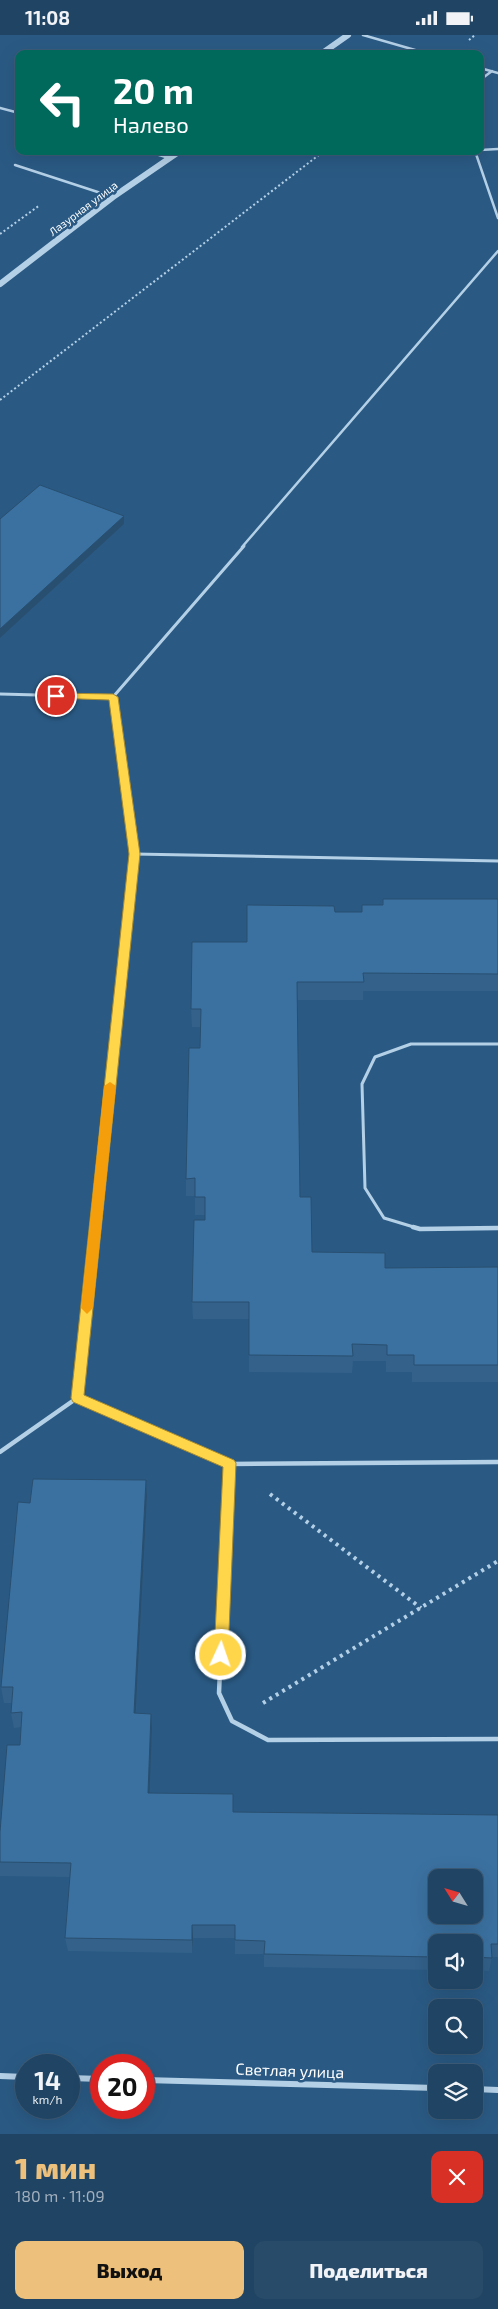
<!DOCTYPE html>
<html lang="ru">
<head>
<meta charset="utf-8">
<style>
  :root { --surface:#204463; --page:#284b69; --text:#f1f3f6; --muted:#a2b0be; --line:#3d5c78; --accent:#edc17b }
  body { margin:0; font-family:"Exo 2",sans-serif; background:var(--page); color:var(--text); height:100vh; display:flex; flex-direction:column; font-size:19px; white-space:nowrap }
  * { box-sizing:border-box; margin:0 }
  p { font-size:16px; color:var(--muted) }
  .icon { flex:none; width:28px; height:28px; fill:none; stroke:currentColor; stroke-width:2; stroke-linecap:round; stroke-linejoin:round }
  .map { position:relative; height:2099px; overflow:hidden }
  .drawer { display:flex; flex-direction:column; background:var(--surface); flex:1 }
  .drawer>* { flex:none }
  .guide { position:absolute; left:15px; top:15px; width:469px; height:105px; border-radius:10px; box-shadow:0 5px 20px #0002,0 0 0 1px var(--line); background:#00695c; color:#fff; overflow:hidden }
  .needle { width:32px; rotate:307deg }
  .fabs { position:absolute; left:428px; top:1834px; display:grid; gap:10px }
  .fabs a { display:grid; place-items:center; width:55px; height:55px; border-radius:10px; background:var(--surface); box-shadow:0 5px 20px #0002,0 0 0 1px var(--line); font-size:25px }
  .speed { position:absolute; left:15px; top:2019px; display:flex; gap:10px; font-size:25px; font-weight:700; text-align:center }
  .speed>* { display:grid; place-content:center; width:65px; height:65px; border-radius:50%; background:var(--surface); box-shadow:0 5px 20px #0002,0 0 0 1px var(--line); line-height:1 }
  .speed small { font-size:12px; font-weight:400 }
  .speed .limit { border:8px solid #d22; background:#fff; color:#111 }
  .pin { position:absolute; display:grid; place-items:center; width:42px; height:42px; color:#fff; margin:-21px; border:2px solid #fff; border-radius:50%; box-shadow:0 1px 5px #0007 }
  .me { position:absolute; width:55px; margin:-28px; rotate:3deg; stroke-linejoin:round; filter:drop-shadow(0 0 4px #0008) }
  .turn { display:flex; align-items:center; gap:18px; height:105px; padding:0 15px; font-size:22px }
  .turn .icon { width:65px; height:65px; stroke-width:2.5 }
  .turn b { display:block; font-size:35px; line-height:42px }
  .round { display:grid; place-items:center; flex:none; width:52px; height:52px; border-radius:10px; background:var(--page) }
  .overview { display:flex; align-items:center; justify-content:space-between; height:85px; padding:0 15px }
  h1 { font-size:30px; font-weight:800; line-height:38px; color:var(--accent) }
  .primary-button { display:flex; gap:10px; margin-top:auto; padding:10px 15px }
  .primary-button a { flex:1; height:58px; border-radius:10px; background:var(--accent); color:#111; font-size:20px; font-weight:800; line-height:58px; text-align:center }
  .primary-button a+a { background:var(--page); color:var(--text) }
  .status { display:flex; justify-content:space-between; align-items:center; height:35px; padding:0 25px; background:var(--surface); direction:ltr }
  .status svg { height:14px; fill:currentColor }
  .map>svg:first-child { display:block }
</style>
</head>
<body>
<div class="status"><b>11:08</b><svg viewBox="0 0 49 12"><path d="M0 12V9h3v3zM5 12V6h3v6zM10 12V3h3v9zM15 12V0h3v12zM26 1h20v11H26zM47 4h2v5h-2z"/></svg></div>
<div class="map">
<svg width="498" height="2099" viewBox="0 0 498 2099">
  <rect width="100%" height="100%" fill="#2a5a84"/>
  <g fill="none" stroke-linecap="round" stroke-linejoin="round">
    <g stroke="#b4d0e7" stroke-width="2" stroke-dasharray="2 2.5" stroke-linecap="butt">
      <polyline points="469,5 475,0"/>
      <polyline points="0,199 40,170"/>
      <polyline points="0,365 324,116"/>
    </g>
    <g stroke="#b4d0e7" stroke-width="4" stroke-dasharray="3 4.5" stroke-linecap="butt">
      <polyline points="270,1459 421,1573"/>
      <polyline points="263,1668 498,1526"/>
    </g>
    <g stroke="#b4d0e7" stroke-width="2.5">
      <polyline points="363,0 429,19"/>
      <polyline points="480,33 498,38"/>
      <polyline points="480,45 492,36"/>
      <polyline points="0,73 19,78"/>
      <polyline points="480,115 498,114"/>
      <polyline points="146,116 169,123"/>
      <polyline points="475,116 498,183"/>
      <polyline points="15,130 113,162"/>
      <polyline points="242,512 498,216"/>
    </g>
    <g stroke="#b4d0e7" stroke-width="3">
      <polyline points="0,659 113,662 134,819 95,1193"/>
      <polyline points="113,662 244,511"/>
      <polyline points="134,819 498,826"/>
      <polyline points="417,1193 384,1183 365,1153 362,1049 375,1022 411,1009 498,1009"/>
    </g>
    <g stroke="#b4d0e7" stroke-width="4.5">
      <polyline points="413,1192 420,1194 498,1193"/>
      <polyline points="77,1363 229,1429 219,1658 232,1686 268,1705 498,1704"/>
      <polyline points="0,1417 77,1363 95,1192"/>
      <polyline points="229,1429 498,1427"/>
    </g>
    <g stroke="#b4d0e7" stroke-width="6">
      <polyline points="0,2041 26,2042"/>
      <polyline points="69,2043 101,2044"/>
      <polyline points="144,2045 436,2053"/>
      <polyline points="474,2054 498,2055"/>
    </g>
    <g stroke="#b4d0e7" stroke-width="6">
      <polyline points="321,19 348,0"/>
      <polyline points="0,249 113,162 180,116"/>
    </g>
  </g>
  <g fill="#33618a">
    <polygon points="383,864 498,864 498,956 363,956 363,965 297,965 300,1162 312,1217 385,1233 498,1232 498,1347 412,1347 412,1337 386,1337 386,1326 353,1326 352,1338 249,1337 249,1284 193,1284 192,1267 205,1185 205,1180 195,1180 195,1161 186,1161 186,1144 200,1013 200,992 192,992 191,974 247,907 335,877 362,877 362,870 382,870"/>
    <polygon points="146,1445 147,1461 136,1678 152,1694 149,1758 233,1777 498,1780 498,1922 492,1922 489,1936 474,1935 474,1908 436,1908 436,1935 264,1932 264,1919 235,1919 235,1903 193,1903 192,1918 68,1916 65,1903 70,1842 0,1841 0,1797 20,1710 21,1692 14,1693 11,1678 12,1668 4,1668 1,1652 30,1468"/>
  </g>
  <g fill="#294f70">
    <polygon points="124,481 124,489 0,603 0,594"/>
    <polygon points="146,1445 147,1461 135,1693 134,1678"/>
    <polygon points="151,1679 152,1694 149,1772 148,1758"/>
    <polygon points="192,1890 193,1903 192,1918"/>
  </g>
  <g fill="#3b71a0" stroke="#294f70" fill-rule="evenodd">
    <polygon points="40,450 124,481 0,594 0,484"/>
    <polygon points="383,864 498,864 498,939 363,938 364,947 297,947 300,1162 311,1162 312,1217 385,1218 385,1233 498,1232 498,1330 414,1330 414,1320 387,1320 387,1310 352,1309 353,1321 249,1320 249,1267 192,1267 194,1185 205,1185 205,1162 195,1162 195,1143 186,1144 189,1013 200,1013 201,974 191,974 192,907 247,907 247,870 334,871 335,877 362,877 362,870 383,870"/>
    <path d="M 33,1444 L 146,1445 L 134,1678 L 151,1679 L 148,1758 L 233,1759 L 233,1777 L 498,1780 L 498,1909 L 491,1909 L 492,1923 L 474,1922 L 474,1908 L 436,1908 L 436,1922 L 264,1919 L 265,1906 L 235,1905 L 235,1890 L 192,1890 L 192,1905 L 65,1903 L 71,1828 L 0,1827 L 0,1797 L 7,1710 L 20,1710 L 22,1677 L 11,1678 L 13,1652 L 1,1652 L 18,1467 L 30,1468 ZM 436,1842 L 474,1842 L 474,1880 L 436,1880 Z"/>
  </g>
  <polygon fill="#ffd54a" stroke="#a68a30" points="56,658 113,659 118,662 140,819 84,1360 234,1425 236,1428 228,1620 226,1624 221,1626 216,1624 214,1620 223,1432 73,1367 71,1363 129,819 109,665 53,663 52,661"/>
  <polygon fill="#f59e0b" points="110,1047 116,1051 93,1273 87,1279 81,1273 104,1051"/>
  <g text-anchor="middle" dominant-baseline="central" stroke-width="5" stroke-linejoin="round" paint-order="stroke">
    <g font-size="11" fill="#fff" stroke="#2a5a84">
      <text transform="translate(83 173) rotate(-37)">Лазурная улица</text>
    </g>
    <g font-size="16" fill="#fff" stroke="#2a5a84">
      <text transform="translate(290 2035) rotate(2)">Светлая улица</text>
    </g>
  </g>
</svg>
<div class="fabs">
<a><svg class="needle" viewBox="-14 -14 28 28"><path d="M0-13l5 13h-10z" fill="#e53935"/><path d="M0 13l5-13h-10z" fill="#a2b0be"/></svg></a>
<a><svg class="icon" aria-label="sound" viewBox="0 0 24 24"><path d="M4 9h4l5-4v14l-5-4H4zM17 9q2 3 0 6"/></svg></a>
<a><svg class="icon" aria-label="search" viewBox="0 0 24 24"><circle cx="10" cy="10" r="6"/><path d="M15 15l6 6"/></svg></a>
<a><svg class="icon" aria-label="layers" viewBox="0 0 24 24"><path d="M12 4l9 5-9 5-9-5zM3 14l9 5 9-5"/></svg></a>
</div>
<div class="speed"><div>14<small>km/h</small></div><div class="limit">20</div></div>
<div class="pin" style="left:56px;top:661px;background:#d93025"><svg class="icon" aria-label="arrive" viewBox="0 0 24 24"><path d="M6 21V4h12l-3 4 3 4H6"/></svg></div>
<svg class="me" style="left:221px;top:1620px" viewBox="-20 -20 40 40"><circle r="17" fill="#ffd54a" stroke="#fff" stroke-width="3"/><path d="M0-11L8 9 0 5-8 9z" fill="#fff"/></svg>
<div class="guide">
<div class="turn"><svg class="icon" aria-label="left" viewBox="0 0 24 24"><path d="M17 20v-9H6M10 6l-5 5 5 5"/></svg><div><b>20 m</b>Налево</div></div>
</div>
</div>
<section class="drawer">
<div class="overview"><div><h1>1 мин</h1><p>180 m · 11:09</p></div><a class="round" style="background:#d93025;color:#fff"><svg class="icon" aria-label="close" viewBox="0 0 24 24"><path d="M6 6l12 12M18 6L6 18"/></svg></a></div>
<div class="primary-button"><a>Выход</a><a>Поделиться</a></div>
</section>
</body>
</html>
